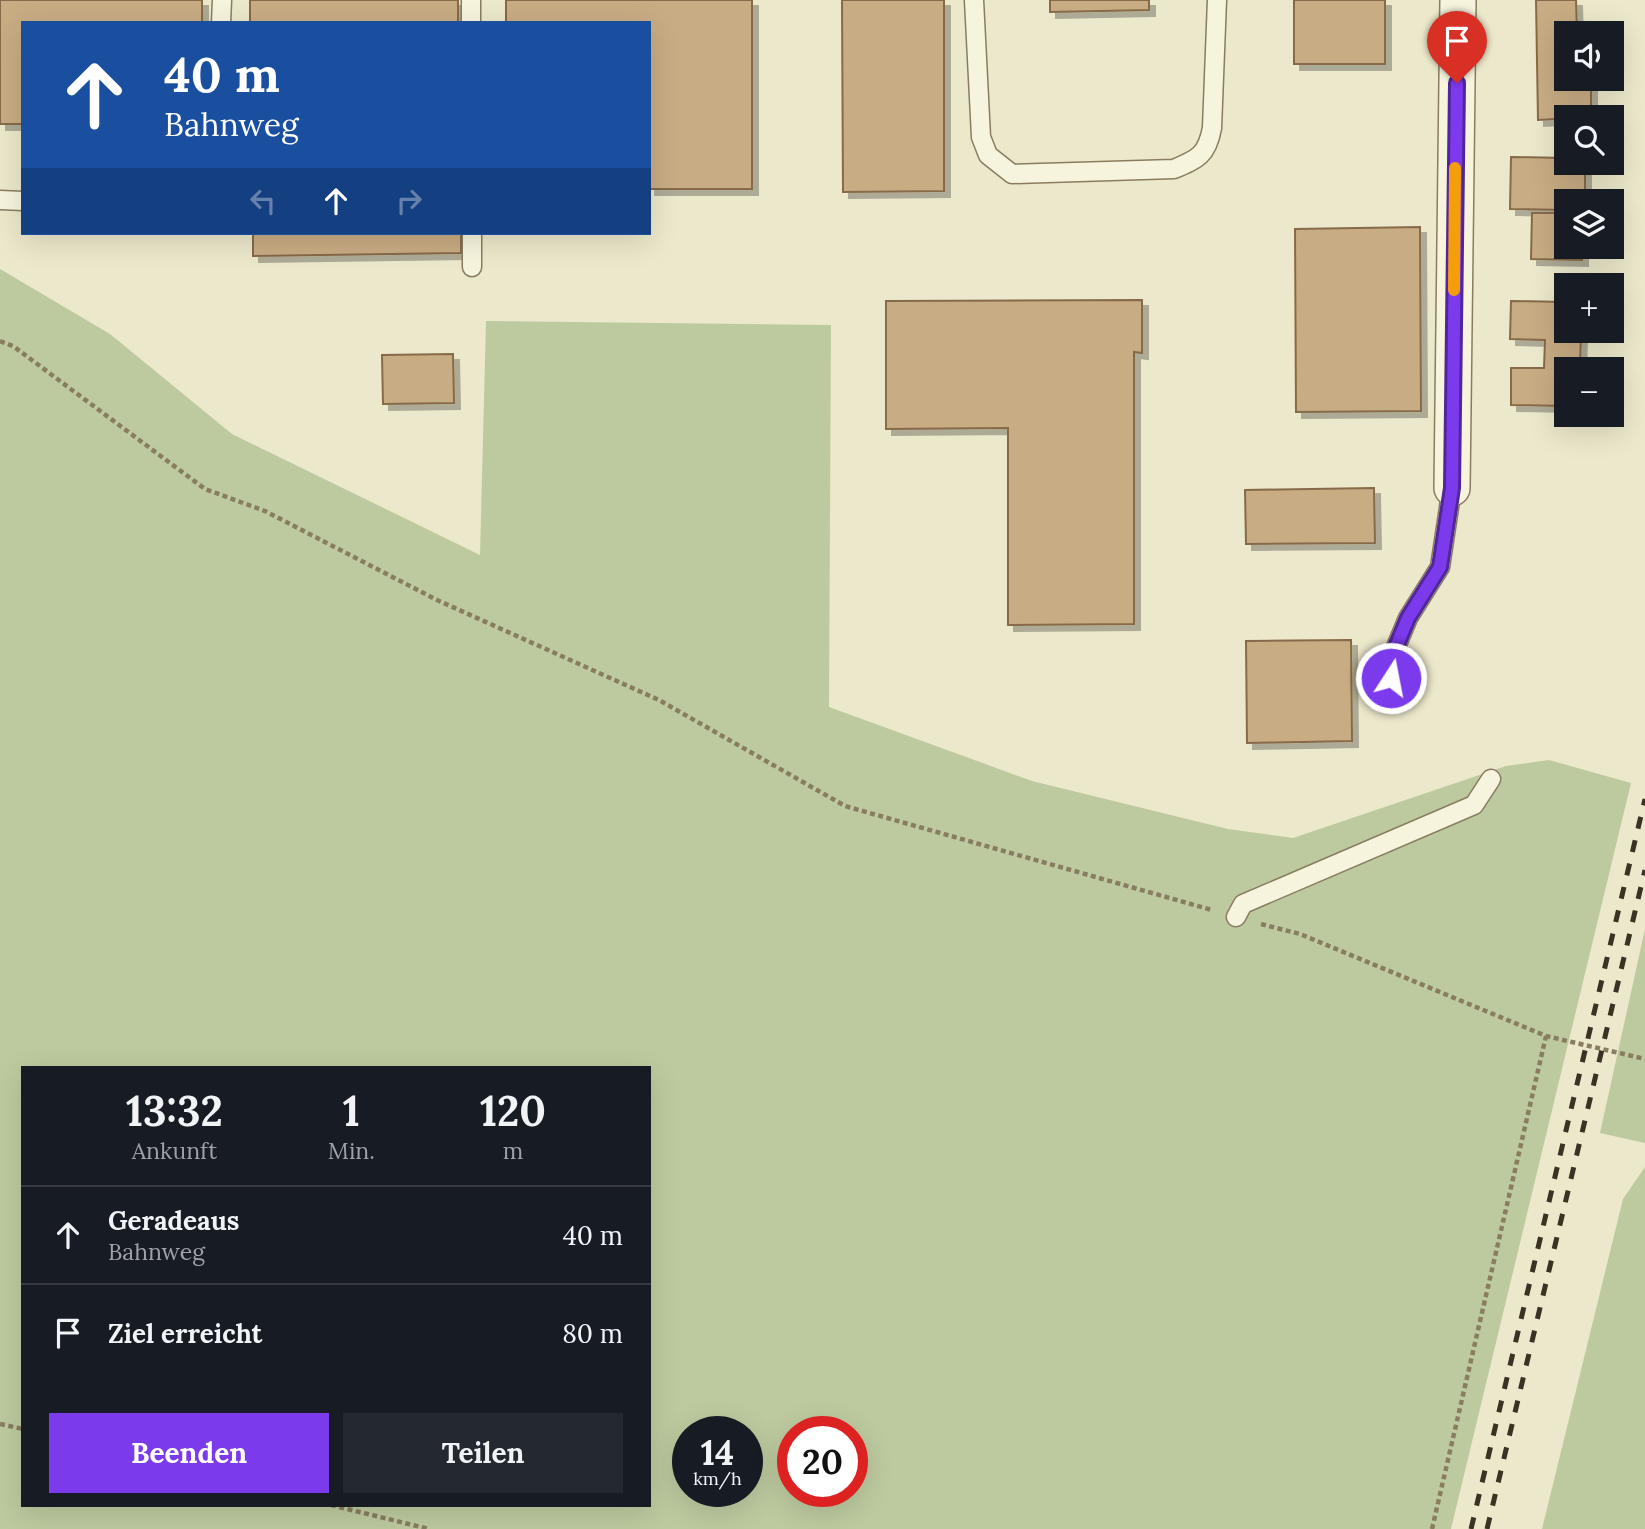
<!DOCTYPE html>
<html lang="de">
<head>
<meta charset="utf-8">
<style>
  :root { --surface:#171b24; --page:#242831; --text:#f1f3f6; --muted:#9ea1a6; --line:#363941; --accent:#7c3aed }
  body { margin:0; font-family:Lora,serif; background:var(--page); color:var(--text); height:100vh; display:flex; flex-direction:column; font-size:26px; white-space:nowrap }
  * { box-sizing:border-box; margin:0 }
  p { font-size:23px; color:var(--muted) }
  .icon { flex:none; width:38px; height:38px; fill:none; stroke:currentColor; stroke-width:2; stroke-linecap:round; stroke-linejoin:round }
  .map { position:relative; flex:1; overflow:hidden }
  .side { position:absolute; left:21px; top:1066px; width:630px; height:441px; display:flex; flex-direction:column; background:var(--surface); border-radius:0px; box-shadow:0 7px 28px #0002 }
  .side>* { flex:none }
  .banner { position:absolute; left:21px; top:21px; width:630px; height:214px; border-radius:0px; box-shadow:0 7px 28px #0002; background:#1a4fa0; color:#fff; overflow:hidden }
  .controls { position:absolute; left:1554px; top:21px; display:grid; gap:14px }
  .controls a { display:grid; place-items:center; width:70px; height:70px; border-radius:0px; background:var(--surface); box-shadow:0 7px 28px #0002; font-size:35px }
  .speed { position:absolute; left:672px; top:1416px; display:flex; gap:14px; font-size:35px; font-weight:700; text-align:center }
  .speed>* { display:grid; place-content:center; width:91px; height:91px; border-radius:50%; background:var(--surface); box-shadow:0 7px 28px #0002; line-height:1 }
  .speed small { font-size:18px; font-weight:400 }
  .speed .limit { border:10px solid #d22; background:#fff; color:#111 }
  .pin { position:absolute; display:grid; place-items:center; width:60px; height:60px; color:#fff; margin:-72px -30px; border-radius:50% 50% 50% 0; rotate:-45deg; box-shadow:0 0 7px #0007 }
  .pin .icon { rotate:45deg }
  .me { position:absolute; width:77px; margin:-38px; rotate:11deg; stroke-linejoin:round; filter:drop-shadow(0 0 5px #0008) }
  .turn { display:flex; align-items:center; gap:24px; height:147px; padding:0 28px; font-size:32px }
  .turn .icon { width:91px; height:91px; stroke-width:2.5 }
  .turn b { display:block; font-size:49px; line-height:60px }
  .lanes { display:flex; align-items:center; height:66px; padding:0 28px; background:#0003; justify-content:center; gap:35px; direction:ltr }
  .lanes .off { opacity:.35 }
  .eta { display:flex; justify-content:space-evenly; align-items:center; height:119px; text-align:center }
  .eta b { font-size:42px; font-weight:800; line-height:49px }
  .cta { display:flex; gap:14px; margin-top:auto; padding:14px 28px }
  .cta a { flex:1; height:80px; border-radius:0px; background:var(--accent); color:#fff; font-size:28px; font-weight:800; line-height:80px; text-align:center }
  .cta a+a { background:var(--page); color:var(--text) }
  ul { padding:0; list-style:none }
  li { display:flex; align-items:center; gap:21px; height:98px; padding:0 28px; border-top:2px solid var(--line) }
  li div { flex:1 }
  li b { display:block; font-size:26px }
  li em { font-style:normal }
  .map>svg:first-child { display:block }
</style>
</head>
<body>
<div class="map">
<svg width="1645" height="1529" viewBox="0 0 1645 1529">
  <defs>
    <filter id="shadow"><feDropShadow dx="6" dy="6" stdDeviation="0" flood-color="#0004"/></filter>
  </defs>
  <rect width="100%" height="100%" fill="#ece8cb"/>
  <g fill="#bdca9f" fill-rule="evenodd">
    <path d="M 0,269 L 110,334 L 232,434 L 480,555 L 486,321 L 831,325 L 829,707 L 1032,781 L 1228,829 L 1293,838 L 1506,766 L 1549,760 L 1631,783 L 1451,1529 L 0,1529 ZM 23,1068 L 649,1068 L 649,1505 L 23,1505 ZM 688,1432 L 747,1432 L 747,1491 L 688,1491 ZM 793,1432 L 852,1432 L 852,1491 L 793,1491 Z"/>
    <polygon points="1645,929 1645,1143 1600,1133"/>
    <polygon points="1645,1167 1645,1529 1542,1529 1623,1199"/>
  </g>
  <g fill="#c8ac84" stroke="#866b48" stroke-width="2" filter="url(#shadow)">
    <polygon points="0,0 202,0 202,23 23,23 23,124 0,124"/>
    <rect x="250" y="0" width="208" height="23"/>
    <polygon points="506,0 752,0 752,189 649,189 649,23 506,23"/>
    <polygon points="842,0 944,0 944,191 843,192"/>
    <polygon points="1050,0 1149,0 1149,10 1050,12"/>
    <rect x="1294" y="0" width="91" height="64"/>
    <polygon points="1536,0 1576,0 1577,33 1566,33 1566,79 1591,79 1591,117 1538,120"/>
    <polygon points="1511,157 1566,158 1566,163 1585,163 1585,201 1566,201 1566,210 1510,209"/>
    <polygon points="1532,213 1566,213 1566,247 1582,247 1582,260 1531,259"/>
    <polygon points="1420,227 1421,411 1296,412 1295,229"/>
    <polygon points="253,233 461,233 461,253 253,256"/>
    <polygon points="1142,300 1142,353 1134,352 1134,624 1008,625 1008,428 886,429 886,301"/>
    <polygon points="1511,301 1566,302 1566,331 1581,331 1580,369 1587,369 1566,369 1566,406 1511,405 1511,368 1544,368 1545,340 1510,339"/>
    <polygon points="453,354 454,403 383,404 382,355"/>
    <polygon points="1374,488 1375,543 1246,544 1245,490"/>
    <polygon points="1351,640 1352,741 1247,743 1246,641"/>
  </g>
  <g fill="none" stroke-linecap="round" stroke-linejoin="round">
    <g stroke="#887d60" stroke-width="21">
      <g id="service">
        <path d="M 974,0 L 981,137 L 988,155 L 1012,174 L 1174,169 C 1198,159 1207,155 1212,128 L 1217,0"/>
        <polyline points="221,23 222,0"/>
        <polyline points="471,23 471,0"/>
        <polyline points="0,200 23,201"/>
        <polyline points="472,233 472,267"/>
        <polyline points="1390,697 1391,659 1408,618 1440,567 1452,488"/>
        <polyline points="1236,917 1243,904 1474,805 1491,779"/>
      </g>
    </g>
    <g stroke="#887d60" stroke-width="38">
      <polyline id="minor" points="1452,488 1458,0"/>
    </g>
    <g stroke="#887d60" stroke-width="4.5" stroke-dasharray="5 3.5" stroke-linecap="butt">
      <polyline points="0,341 13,346 205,489 265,511 437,600 659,700 845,806 1212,910"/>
      <polyline points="1261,924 1300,934 1546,1036 1645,1059"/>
      <polyline points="0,1424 23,1429"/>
      <polyline points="331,1505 429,1529"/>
      <polyline points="1432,1529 1546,1036"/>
    </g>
    <use href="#service" stroke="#f7f4de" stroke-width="18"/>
    <use href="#minor" stroke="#f7f4de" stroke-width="35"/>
    <g stroke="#3a3222" stroke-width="5" stroke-dasharray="12 12" stroke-linecap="butt">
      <polyline points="1471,1529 1645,799"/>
      <polyline points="1487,1529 1645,870"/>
    </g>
  </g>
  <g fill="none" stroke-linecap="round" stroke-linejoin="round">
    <g stroke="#51269a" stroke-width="18">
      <polyline id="route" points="1391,678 1391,659 1408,618 1440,567 1452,488 1457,83"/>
    </g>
    <use href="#route" stroke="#7c3aed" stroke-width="12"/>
    <polyline stroke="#f59e0b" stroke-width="12" points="1454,290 1455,168"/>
  </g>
</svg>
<div class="controls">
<a><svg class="icon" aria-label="sound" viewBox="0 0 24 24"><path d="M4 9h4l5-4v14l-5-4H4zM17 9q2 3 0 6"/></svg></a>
<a><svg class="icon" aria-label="search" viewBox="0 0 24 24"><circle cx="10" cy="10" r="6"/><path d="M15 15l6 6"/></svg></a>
<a><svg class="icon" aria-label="layers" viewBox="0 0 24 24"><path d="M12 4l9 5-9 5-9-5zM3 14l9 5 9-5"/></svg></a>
<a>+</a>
<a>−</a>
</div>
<div class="speed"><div>14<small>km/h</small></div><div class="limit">20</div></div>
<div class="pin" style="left:1457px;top:83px;background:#d93025"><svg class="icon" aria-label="arrive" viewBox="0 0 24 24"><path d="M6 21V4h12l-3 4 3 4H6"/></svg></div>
<svg class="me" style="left:1391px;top:678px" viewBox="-20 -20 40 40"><circle r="17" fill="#7c3aed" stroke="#fff" stroke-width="3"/><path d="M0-11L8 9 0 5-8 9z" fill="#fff"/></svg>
<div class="banner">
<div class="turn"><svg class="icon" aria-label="ahead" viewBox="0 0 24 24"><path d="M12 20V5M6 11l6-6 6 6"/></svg><div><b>40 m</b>Bahnweg</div></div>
<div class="lanes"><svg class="icon off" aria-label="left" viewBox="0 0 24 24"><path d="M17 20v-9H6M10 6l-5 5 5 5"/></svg><svg class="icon" aria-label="ahead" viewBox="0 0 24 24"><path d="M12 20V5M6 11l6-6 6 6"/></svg><svg class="icon off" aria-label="right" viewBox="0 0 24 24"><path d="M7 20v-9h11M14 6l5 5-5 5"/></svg></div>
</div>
<section class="side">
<div class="eta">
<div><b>13:32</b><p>Ankunft</p></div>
<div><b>1</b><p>Min.</p></div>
<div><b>120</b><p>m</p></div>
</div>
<ul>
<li><svg class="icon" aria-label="ahead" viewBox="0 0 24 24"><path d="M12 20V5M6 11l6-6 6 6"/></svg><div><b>Geradeaus</b><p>Bahnweg</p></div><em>40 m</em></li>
<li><svg class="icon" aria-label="arrive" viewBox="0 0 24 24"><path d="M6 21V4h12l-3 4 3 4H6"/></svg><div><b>Ziel erreicht</b></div><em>80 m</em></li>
</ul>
<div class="cta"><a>Beenden</a><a>Teilen</a></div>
</section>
</div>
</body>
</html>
